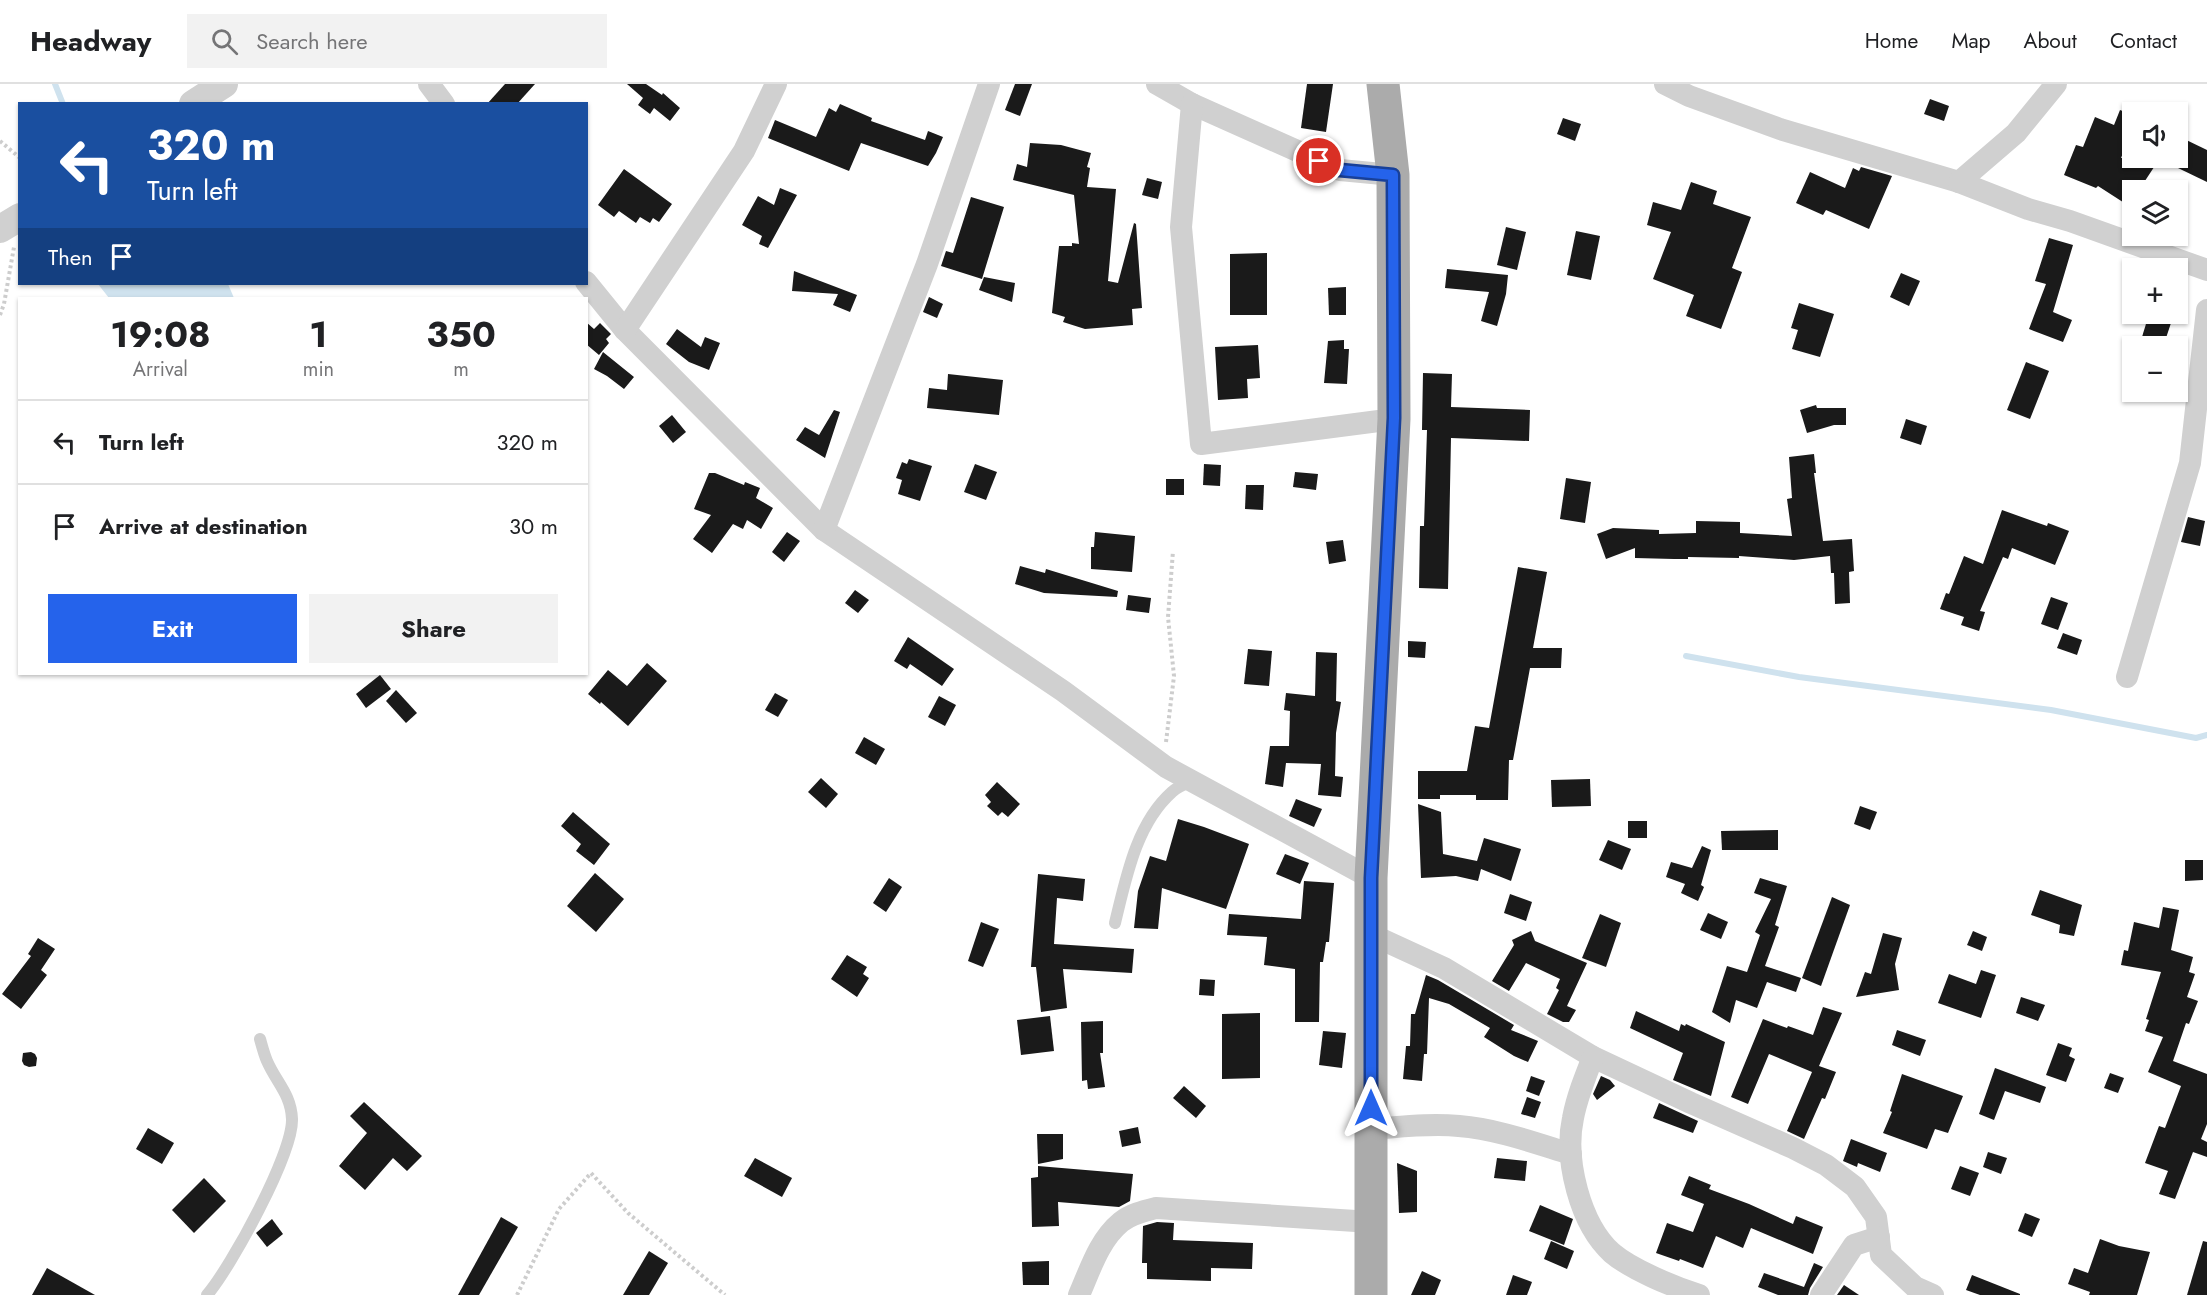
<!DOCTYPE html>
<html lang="en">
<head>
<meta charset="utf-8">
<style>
  :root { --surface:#fff; --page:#f2f2f2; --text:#202124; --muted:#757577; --line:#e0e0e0; --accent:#2563eb }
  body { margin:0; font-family:Jost,sans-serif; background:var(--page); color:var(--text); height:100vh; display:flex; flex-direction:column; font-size:22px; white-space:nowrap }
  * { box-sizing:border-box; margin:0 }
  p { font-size:20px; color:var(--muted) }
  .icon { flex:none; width:33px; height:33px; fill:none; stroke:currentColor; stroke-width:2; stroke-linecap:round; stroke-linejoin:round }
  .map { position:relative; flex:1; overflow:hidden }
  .details { position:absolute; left:18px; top:213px; width:570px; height:378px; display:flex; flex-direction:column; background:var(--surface); border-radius:0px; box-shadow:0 2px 4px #0004 }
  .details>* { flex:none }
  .banner { position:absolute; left:18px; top:18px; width:570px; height:183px; border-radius:0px; box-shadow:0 2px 4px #0004; background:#1a4fa0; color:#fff; overflow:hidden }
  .buttons { position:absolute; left:2122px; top:18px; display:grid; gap:12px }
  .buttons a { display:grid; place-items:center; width:66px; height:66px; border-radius:0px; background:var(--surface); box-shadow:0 2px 4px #0004; font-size:30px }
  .pin { position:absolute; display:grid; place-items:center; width:51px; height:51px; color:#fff; margin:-26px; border:3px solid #fff; border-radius:50%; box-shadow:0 2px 6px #0007 }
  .me { position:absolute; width:66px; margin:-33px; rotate:0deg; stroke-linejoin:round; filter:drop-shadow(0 0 4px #0008) }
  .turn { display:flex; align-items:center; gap:21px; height:126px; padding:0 30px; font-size:27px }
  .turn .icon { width:78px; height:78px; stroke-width:2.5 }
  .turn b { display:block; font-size:42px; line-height:51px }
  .then { display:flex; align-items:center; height:57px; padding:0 30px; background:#0003; gap:12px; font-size:22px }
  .eta { display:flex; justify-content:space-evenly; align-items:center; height:102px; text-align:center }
  .eta b { font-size:36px; font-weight:700; line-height:42px }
  .action { display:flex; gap:12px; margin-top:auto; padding:12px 30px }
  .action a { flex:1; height:69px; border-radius:0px; background:var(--accent); color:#fff; font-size:24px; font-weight:700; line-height:69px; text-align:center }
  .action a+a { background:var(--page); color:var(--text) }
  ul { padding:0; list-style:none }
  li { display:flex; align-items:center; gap:18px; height:84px; padding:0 30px; border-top:2px solid var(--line) }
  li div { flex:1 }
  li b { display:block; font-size:22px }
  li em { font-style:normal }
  header { display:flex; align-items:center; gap:36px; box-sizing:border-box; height:84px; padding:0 30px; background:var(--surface); border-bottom:2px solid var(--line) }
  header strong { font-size:28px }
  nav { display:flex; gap:33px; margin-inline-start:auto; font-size:21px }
  .search { width:420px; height:54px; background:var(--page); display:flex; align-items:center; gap:15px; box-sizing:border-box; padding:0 21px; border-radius:0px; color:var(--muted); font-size:22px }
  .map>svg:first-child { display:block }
</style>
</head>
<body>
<header>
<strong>Headway</strong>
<div class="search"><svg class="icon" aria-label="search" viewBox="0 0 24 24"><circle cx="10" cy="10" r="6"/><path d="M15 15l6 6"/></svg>Search here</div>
<nav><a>Home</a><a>Map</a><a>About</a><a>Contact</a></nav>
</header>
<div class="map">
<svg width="2207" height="1211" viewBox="0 0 2207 1211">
  <rect width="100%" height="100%" fill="#fff"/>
  <polygon fill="#cfe2ee" points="98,200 228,200 234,214 109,214"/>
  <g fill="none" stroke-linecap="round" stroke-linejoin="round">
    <g stroke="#cfe2ee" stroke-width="6">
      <polyline points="55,0 63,20"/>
      <polyline points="1686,572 1799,593 2051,626 2196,654 2207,651"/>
    </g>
  </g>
  <g fill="#1a1a1a">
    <polygon points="505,0 535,0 517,20 487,20"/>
    <polygon points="627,0 646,0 662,11 663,9 680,24 670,37 654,24 650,30 638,21 643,14"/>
    <polygon points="1015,0 1032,0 1020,32 1005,26"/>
    <polygon points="1307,0 1333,0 1326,48 1301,44"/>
    <polygon points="1930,15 1949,22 1944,37 1924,30"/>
    <polygon points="840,20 872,34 871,37 925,56 928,47 943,53 936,69 928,82 861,59 849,87 768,54 775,36 816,53 829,24 836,28"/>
    <polygon points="2120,26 2133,31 2133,45 2121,74 2160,74 2139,106 2133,106 2133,116 2129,122 2098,102 2096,104 2064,91 2076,61 2083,63 2095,33 2114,41"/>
    <polygon points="1563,34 1581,40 1575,57 1557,50"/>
    <polygon points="2178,52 2207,66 2207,98 2178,84"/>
    <polygon points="1030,59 1061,61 1091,69 1087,83 1090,84 1087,103 1116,105 1108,197 1118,199 1134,139 1136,140 1142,224 1132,225 1133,241 1085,245 1063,238 1065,233 1052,229 1059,162 1072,162 1072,159 1079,160 1074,111 1013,96 1017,80 1027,83"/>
    <polygon points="1861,83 1892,92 1869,145 1826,126 1823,131 1796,119 1810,88 1845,104 1853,84 1859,87"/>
    <polygon points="624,85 672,120 659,138 653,134 650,139 640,133 636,139 619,127 614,133 598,121"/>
    <polygon points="1147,94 1162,98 1158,115 1142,111"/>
    <polygon points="1691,98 1717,107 1713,120 1751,133 1732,184 1742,188 1721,245 1686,232 1694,211 1653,195 1671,148 1647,141 1653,118 1681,126"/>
    <polygon points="780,104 797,111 768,164 759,160 762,152 742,141 758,112 774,121"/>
    <polygon points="971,113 1004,123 982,195 941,182 946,167 953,169"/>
    <polygon points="1506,143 1526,148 1517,186 1497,181"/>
    <polygon points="1576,147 1600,152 1591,196 1567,191"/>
    <polygon points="2049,154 2073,161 2053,228 2072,236 2063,258 2029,245 2046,200 2035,197"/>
    <polygon points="1267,169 1267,231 1230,231 1230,170"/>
    <polygon points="1447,185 1508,191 1506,210 1497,242 1481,237 1489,208 1445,204"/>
    <polygon points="794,187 857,211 850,228 833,221 838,210 792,207"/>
    <polygon points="1901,189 1920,197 1909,222 1890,213"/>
    <polygon points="984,193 1015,199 1012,218 979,206"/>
    <polygon points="1346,203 1346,231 1329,231 1328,204"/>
    <polygon points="929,213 943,220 937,234 923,228"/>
    <polygon points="1799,219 1834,230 1820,273 1792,265 1798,246 1791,244"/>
    <polygon points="2149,230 2174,230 2164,260 2142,253"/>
    <polygon points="586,238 594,245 600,239 611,250 606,255 609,259 599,271 586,260"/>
    <polygon points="677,245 701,263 705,253 720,259 709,286 689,278 666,260"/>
    <polygon points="1344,256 1344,265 1349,265 1347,300 1324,299 1328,257"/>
    <polygon points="1258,261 1260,294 1247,295 1248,314 1218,316 1215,263"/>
    <polygon points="603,268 634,293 624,305 607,292 594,285"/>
    <polygon points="2026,278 2049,287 2030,335 2007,326"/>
    <polygon points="1423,289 1452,290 1451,323 1530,326 1529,357 1451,354 1448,505 1419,504 1420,442 1424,442 1427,346 1422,346"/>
    <polygon points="948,290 1003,296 999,331 927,324 929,304 947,306"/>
    <polygon points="1816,321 1817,324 1846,324 1846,341 1834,341 1807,349 1800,326"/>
    <polygon points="834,326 840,328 825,374 796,356 805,343 819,351"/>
    <polygon points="672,331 686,348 673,359 659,342"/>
    <polygon points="1906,335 1927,342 1921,361 1900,354"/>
    <polygon points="1814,370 1816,389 1814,389 1823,457 1852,455 1854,487 1849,488 1850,519 1835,520 1834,489 1831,489 1830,472 1794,476 1739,472 1739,474 1688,473 1688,475 1674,475 1635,474 1635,464 1606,475 1597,450 1613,444 1659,446 1659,450 1696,449 1696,437 1740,438 1740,449 1792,452 1787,415 1792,414 1789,373"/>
    <polygon points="909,375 932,382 920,417 898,410 902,396 896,394 902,378 907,380"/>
    <polygon points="975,380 997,388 986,416 964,408"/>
    <polygon points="1204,380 1221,381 1220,402 1203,401"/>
    <polygon points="1295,388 1318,390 1316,406 1293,403"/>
    <polygon points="709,389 715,389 744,401 745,398 760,404 756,414 773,424 761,445 747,436 743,445 733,440 712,469 693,455 711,431 694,425"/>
    <polygon points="1566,394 1591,398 1585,439 1560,435"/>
    <rect x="1166" y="395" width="18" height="16"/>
    <polygon points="1246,401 1264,401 1263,426 1245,425"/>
    <polygon points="2002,426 2047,442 2048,439 2069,447 2055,481 2012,464 2008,475 2003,473 1980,527 1985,528 1979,547 1961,541 1964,533 1940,525 1946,509 1949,510 1964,472 1983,480"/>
    <polygon points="2188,433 2205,437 2200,462 2181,458"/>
    <polygon points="787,448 800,457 784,478 772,468"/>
    <polygon points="1095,448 1135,452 1132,488 1091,485 1091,463 1094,463"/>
    <polygon points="1343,456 1346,477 1329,480 1326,458"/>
    <polygon points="1020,482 1045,489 1046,485 1118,507 1117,513 1044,509 1015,500"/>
    <polygon points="1518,483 1547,488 1533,564 1562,564 1561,584 1530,584 1513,676 1509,676 1508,716 1476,716 1476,711 1440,711 1440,715 1418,715 1418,687 1467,687 1475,642 1489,644"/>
    <polygon points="855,506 869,516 858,529 845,519"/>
    <polygon points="1128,511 1151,514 1149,529 1126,526"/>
    <polygon points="2051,513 2068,519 2058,546 2041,540"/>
    <polygon points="2063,549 2082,556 2077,571 2057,564"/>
    <polygon points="908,553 954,585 942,602 910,580 907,585 894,577"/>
    <polygon points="1408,557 1426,558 1425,574 1408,573"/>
    <polygon points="1248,565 1272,567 1269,602 1244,600"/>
    <polygon points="1316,568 1337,569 1336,617 1341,618 1336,649 1335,692 1343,693 1341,713 1318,711 1321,680 1286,679 1283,703 1265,700 1270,662 1289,662 1290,627 1284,626 1286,609 1315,612"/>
    <polygon points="647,579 667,597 628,642 601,618 600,620 588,610 608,586 627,602"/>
    <polygon points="380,591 391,605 366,624 356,610"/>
    <polygon points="396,606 417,629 406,639 386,617"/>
    <polygon points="775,609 788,616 778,633 765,626"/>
    <polygon points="939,612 956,621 945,642 928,633"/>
    <polygon points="864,653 885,665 876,681 855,669"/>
    <polygon points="821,694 838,710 826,724 808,708"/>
    <polygon points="1590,695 1591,722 1552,723 1551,696"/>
    <polygon points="997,698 1020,720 1008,733 1002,728 998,732 987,722 991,718 985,711"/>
    <polygon points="1296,715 1322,725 1314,743 1289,732"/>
    <polygon points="1418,720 1441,728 1443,770 1477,777 1484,754 1521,765 1511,797 1481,785 1478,797 1456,792 1421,794"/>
    <polygon points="1860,722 1877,728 1870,746 1854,740"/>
    <polygon points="573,728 610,760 594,781 576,767 581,760 561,742"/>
    <polygon points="1178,735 1204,743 1249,760 1226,825 1162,804 1158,845 1134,844 1138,807 1150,772 1166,777"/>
    <rect x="1628" y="737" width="19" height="17"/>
    <polygon points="1778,746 1778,766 1722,766 1721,747"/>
    <polygon points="1608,756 1631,765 1622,786 1599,776"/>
    <polygon points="1702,762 1711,766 1701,801 1704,803 1698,817 1681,809 1685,800 1666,793 1671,778 1692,784"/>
    <polygon points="1285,770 1309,779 1300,800 1276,790"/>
    <polygon points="2185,776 2203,776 2203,796 2185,797"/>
    <polygon points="595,789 624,815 596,848 567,822"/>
    <polygon points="1038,790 1085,795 1083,817 1057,814 1054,860 1134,865 1132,889 1063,885 1067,924 1041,928 1036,883 1031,883"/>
    <polygon points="889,794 902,803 886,828 873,819"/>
    <polygon points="1760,794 1787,802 1775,841 1779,843 1765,882 1801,894 1796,908 1767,898 1757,924 1736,916 1730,939 1712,928 1727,882 1747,888 1760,851 1755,848 1771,815 1754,809"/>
    <polygon points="1304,797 1334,799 1329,858 1326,858 1323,878 1320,878 1319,938 1295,938 1295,885 1264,881 1267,853 1227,851 1229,830 1301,835"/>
    <polygon points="2040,806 2082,821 2074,852 2059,849 2060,841 2031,831"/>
    <polygon points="1510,810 1532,818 1526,837 1504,829"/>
    <polygon points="1832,813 1850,821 1821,902 1802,894"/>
    <polygon points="2163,823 2179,826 2171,866 2193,873 2189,888 2195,890 2187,913 2198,917 2189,940 2186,939 2173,977 2207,990 2207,1040 2201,1055 2207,1058 2207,1073 2193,1068 2175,1115 2159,1110 2168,1087 2145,1079 2159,1042 2165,1044 2181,1002 2148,988 2163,953 2145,947 2149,936 2146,935 2161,888 2121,881 2124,866 2128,867 2134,838 2159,844"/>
    <polygon points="1708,829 1728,838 1721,855 1700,846"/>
    <polygon points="1600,830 1621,839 1606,883 1582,874"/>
    <polygon points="981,838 999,845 983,883 968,877"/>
    <polygon points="1531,847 1535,857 1587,879 1567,922 1576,926 1569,938 1563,938 1547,930 1559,906 1556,904 1560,895 1526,879 1509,907 1492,897 1514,861 1512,856"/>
    <polygon points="1973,847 1987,853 1982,867 1967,861"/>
    <polygon points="1883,849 1902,854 1895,880 1899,906 1856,913 1865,888 1871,890"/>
    <polygon points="38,854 55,865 41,886 47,891 21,925 2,910 31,872 28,870"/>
    <polygon points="847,871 867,883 863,890 869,894 857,913 831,895"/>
    <polygon points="1981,886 1996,891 1981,934 1938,919 1949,890 1976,900"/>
    <polygon points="1426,891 1438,896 1514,941 1511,946 1538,957 1528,978 1514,972 1484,953 1490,944 1449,920 1429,914 1427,970 1424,970 1422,997 1403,995 1406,962 1410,962 1411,930 1415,930"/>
    <polygon points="1200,895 1215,896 1214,912 1199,911"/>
    <polygon points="2021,913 2045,921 2038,937 2016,929"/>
    <polygon points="1823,923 1842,929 1819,982 1836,988 1825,1015 1822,1014 1804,1055 1787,1047 1812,988 1769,970 1748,1020 1731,1013 1763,935 1787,944 1788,942 1813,951"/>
    <polygon points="1636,927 1679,947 1681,940 1685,942 1686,940 1725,958 1711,1012 1673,996 1683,969 1630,944"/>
    <polygon points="1260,929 1260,994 1222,995 1222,930"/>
    <polygon points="1050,932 1054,967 1021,971 1017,936"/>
    <polygon points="1103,937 1103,969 1100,969 1105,1003 1088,1005 1087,996 1082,997 1081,938"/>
    <polygon points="1897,946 1926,956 1920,972 1892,961"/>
    <polygon points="1323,947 1346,949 1342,984 1319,981"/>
    <polygon points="2058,959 2072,964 2069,972 2075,975 2066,998 2046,991"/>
    <polygon points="31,968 35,970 37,974 36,982 29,983 24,981 22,977 23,969"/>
    <polygon points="1995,984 2046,1003 2040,1019 2005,1007 1994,1036 1979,1030"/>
    <polygon points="2110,989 2124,994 2118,1009 2104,1004"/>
    <polygon points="1902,990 1963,1012 1948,1049 1935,1045 1927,1065 1883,1049 1892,1028 1890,1027"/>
    <polygon points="1531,992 1545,997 1539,1012 1526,1007"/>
    <polygon points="1601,992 1610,996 1615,1002 1597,1016 1593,1010"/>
    <polygon points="1184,1002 1206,1022 1196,1034 1173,1014"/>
    <polygon points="1527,1013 1541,1018 1535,1034 1521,1030"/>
    <polygon points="364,1018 422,1072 407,1087 393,1074 365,1106 339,1082 367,1049 350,1032"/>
    <polygon points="1659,1019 1698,1037 1693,1049 1653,1034"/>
    <polygon points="1138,1043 1141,1059 1122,1063 1119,1047"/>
    <polygon points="148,1044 174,1059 162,1080 136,1065"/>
    <polygon points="1037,1050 1063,1050 1063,1075 1038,1080"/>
    <polygon points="1851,1055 1887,1069 1880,1088 1858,1079 1857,1083 1843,1077"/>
    <polygon points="1988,1068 2007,1074 2001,1090 1983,1083"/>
    <polygon points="755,1074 792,1094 782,1113 744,1092"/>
    <polygon points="1497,1074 1527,1077 1525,1097 1494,1094"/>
    <polygon points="1397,1079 1417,1087 1417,1128 1399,1129"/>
    <polygon points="1038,1082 1133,1090 1130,1117 1119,1123 1058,1118 1059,1142 1032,1143 1031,1094 1038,1093"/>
    <polygon points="1960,1082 1979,1089 1970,1112 1951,1105"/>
    <polygon points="1689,1092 1711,1101 1709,1105 1749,1120 1793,1140 1796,1132 1823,1143 1813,1170 1751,1144 1743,1164 1716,1152 1703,1184 1680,1175 1679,1177 1656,1169 1667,1139 1693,1148 1704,1120 1681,1111"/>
    <polygon points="204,1094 226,1117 194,1149 172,1126"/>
    <polygon points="1540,1121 1573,1135 1564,1161 1529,1147"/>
    <polygon points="2025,1129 2040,1135 2032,1153 2018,1147"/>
    <polygon points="501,1133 518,1143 479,1211 458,1211"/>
    <polygon points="272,1135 283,1150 267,1163 256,1149"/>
    <polygon points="1157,1138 1174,1139 1173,1156 1253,1159 1252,1185 1211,1184 1211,1197 1147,1195 1147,1179 1142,1179 1143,1142"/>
    <polygon points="2100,1155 2119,1162 2150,1168 2137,1211 2089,1211 2090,1208 2068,1200 2074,1184 2088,1189"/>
    <polygon points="1551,1157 1574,1167 1567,1185 1544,1175"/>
    <polygon points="2203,1157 2207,1158 2207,1211 2187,1211"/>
    <polygon points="649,1167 668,1179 649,1211 623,1211"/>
    <polygon points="1049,1177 1049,1201 1023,1201 1022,1178"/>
    <polygon points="1814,1179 1823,1183 1810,1204 1808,1211 1778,1211 1758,1203 1764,1189 1804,1203"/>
    <polygon points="47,1184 95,1211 32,1211"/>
    <polygon points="1422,1187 1441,1196 1435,1211 1411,1211"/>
    <polygon points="1513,1191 1532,1198 1527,1211 1506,1211"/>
    <polygon points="1972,1191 2020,1210 2020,1211 1980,1211 1966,1206"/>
    <polygon points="1844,1201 1859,1211 1837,1211"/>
  </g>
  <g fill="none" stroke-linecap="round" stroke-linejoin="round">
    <g stroke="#cdcdcd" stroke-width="4" stroke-dasharray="3 3" stroke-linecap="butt">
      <polyline points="0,57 20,74"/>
      <polyline points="0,231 4,220 14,163"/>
      <polyline points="1166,658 1174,592 1168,533 1173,467"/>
      <polyline points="517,1211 559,1125 591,1089 628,1129 725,1211"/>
    </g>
    <g stroke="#d0d0d0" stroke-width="12">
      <path d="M 1115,839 C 1126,794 1136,740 1172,708 C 1177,703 1185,700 1192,697"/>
      <path d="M 207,1211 C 231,1183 293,1070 292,1035 C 291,1010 276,998 267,977 C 264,970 262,962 260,955"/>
    </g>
    <g stroke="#d0d0d0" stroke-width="22">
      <polyline points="429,0 444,20"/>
      <polyline points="1157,0 1192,20 1340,86 1393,91"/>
      <polyline points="1665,0 1689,12 1780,45 1959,98 2028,125 2070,137 2207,186"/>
      <polyline points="1192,20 1181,143 1201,360 1394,335"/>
      <polyline points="1959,98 2016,49 2056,0"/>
      <polyline points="586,198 625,246 824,446 1063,607 1166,683 1371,794"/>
      <polyline points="625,246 744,67 776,0"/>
      <polyline points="824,446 927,180 989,0"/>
      <polyline points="2127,593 2190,379 2207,226"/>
      <polyline points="1370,850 1444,884 1593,973 1691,1019 1793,1064 1826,1081 1855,1103 1876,1133 1881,1171 1915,1203 1933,1211"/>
      <path d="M 1593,973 C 1585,993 1577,1013 1573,1034 C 1564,1076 1580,1140 1612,1169 C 1632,1186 1674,1203 1699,1211"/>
      <path d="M 1371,1045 C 1400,1043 1429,1039 1459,1042 C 1497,1045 1535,1059 1571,1070"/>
      <path d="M 1079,1211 C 1090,1186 1099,1156 1121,1138 C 1131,1130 1144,1127 1156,1124 L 1371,1138"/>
      <polyline points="1821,1211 1854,1161 1879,1153"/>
    </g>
    <g stroke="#d0d0d0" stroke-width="28">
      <polyline points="193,20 224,0"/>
      <polyline points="0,145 20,133"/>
    </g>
    <polyline stroke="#ababab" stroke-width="33" points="1371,1211 1371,794 1394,335 1393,91 1383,0"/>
  </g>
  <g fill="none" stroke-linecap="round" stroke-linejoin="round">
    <g stroke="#184099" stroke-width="15">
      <polyline id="route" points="1319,77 1340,86 1393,91 1394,334 1371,794 1371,1024"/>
    </g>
    <use href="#route" stroke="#2563eb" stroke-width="10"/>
  </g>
</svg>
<div class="buttons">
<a><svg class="icon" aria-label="sound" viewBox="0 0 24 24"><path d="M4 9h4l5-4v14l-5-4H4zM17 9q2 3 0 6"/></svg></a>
<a><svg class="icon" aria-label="layers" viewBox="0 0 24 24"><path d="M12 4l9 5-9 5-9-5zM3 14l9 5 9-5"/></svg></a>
<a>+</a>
<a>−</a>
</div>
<div class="pin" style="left:1319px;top:77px;background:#d93025"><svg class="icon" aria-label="arrive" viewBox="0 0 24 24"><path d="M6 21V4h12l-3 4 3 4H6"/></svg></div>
<svg class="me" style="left:1371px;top:1024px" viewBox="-20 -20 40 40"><path d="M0-17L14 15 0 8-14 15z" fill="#2563eb" stroke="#fff" stroke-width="4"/></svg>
<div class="banner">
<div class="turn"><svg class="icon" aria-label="left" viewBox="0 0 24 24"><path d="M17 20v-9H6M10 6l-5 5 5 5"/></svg><div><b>320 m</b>Turn left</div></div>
<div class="then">Then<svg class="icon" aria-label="arrive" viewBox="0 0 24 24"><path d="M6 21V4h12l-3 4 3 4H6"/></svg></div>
</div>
<section class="details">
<div class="eta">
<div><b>19:08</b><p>Arrival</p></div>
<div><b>1</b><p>min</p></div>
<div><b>350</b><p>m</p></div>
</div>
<ul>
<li><svg class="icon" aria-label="left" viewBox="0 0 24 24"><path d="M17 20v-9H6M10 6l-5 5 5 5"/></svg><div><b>Turn left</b></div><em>320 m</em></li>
<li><svg class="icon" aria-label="arrive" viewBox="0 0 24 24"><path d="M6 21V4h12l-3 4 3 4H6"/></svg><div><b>Arrive at destination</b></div><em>30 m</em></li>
</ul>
<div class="action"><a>Exit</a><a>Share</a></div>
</section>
</div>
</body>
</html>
